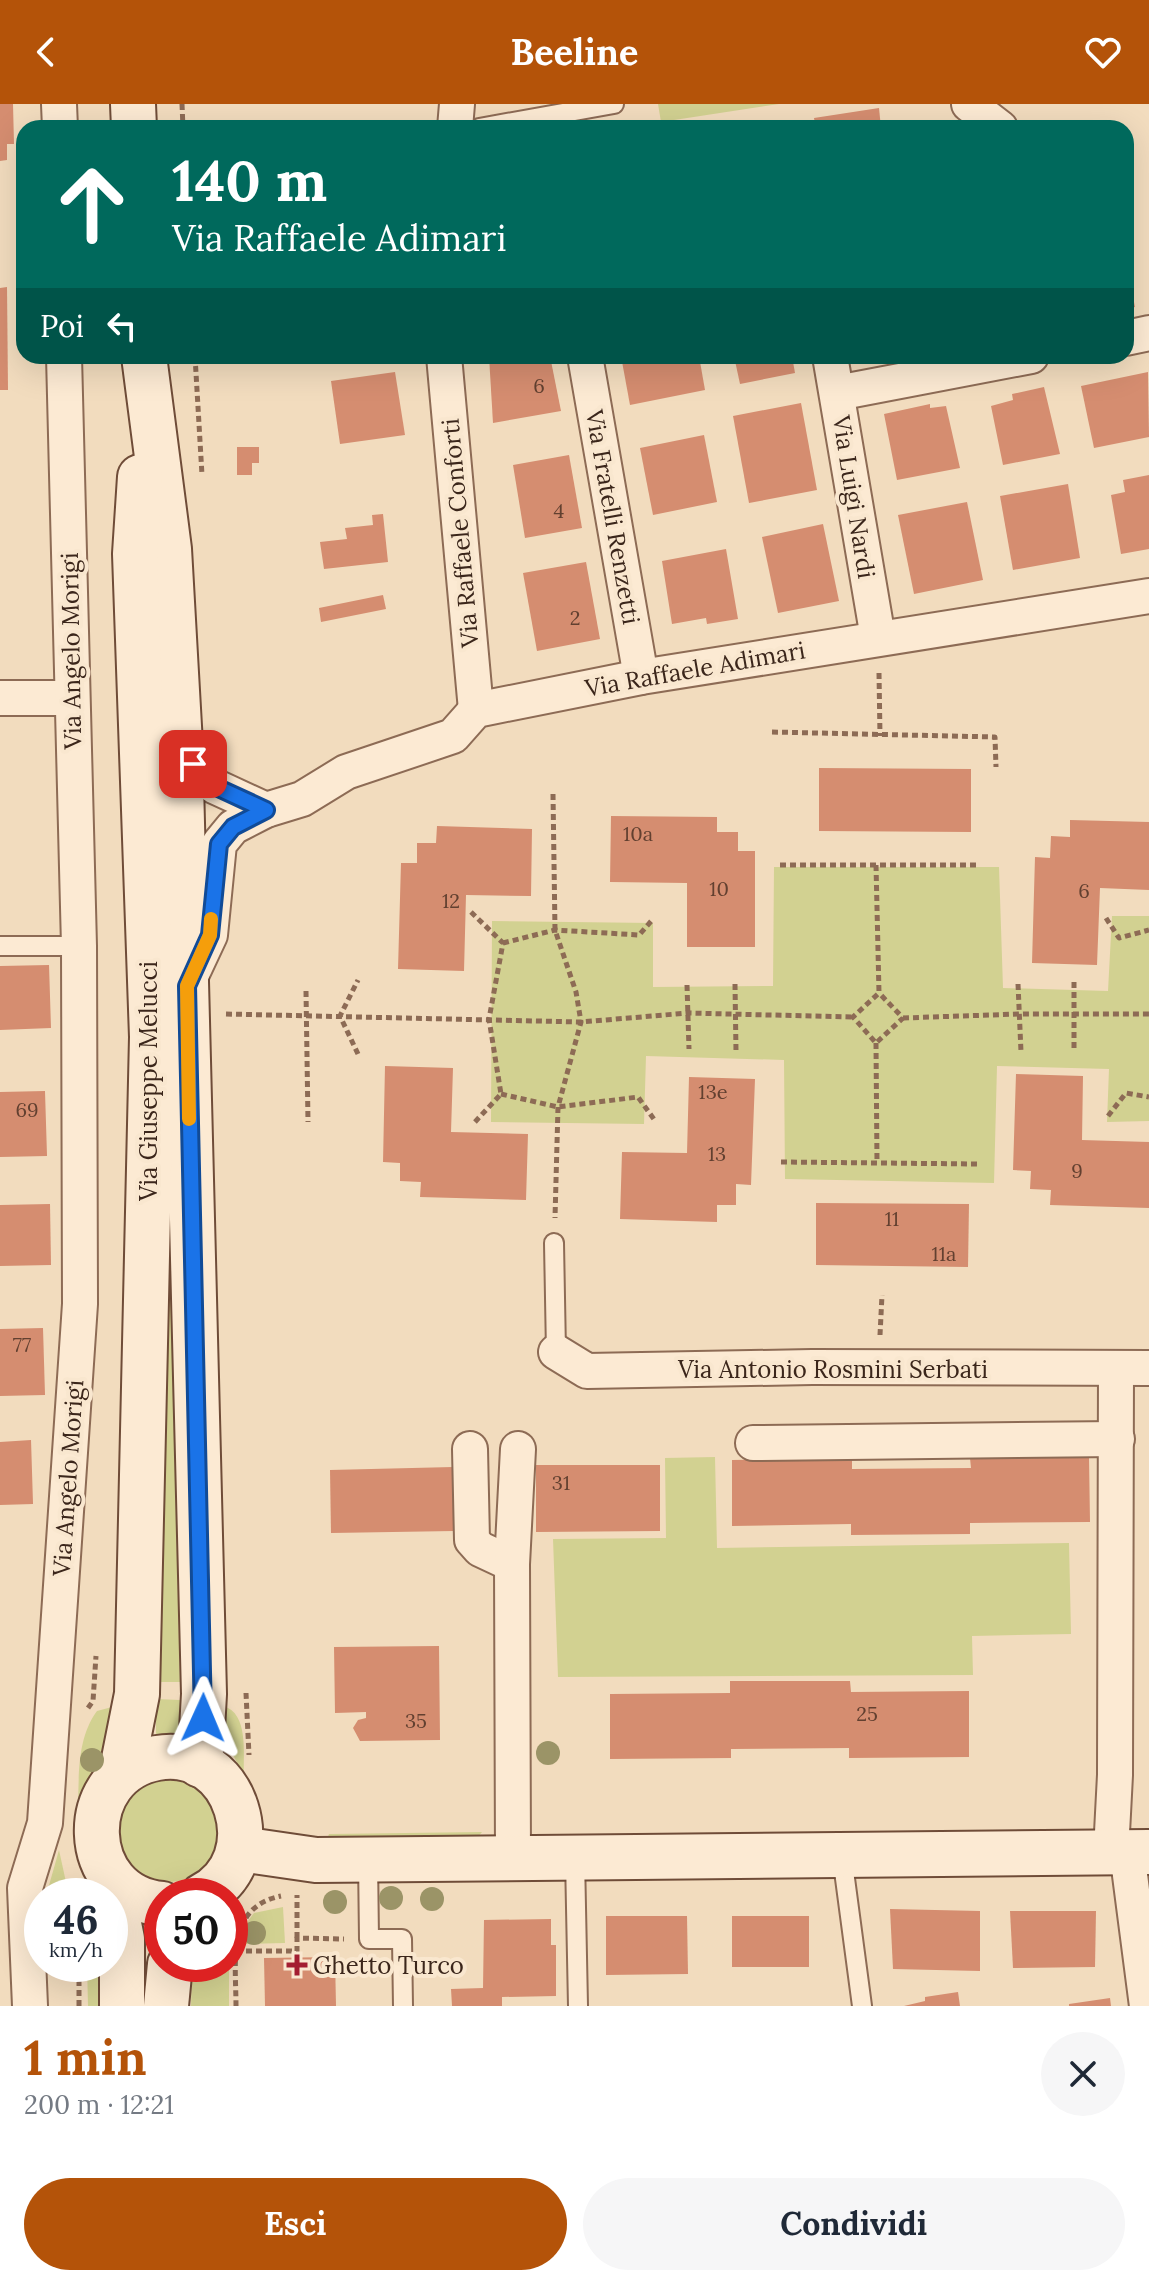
<!DOCTYPE html>
<html lang="it">
<head>
<meta charset="utf-8">
<style>
  :root { --surface:#fff; --page:#f6f6f7; --text:#1f2937; --muted:#747a83; --accent:#b45309 }
  body { margin:0; font-family:Lora,serif; background:var(--page); color:var(--text); height:100vh; display:flex; flex-direction:column; font-size:30px; white-space:nowrap }
  * { box-sizing:border-box; margin:0 }
  p { font-size:26px; color:var(--muted) }
  .icon { flex:none; width:44px; height:44px; fill:none; stroke:currentColor; stroke-width:2; stroke-linecap:round; stroke-linejoin:round }
  .map { position:relative; height:1902px; overflow:hidden }
  .details { display:flex; flex-direction:column; background:var(--surface); flex:1 }
  .details>* { flex:none }
  .hud { position:absolute; left:16px; top:16px; width:1118px; height:244px; border-radius:24px; box-shadow:0 8px 32px #0002; background:#00695c; color:#fff; overflow:hidden }
  .speed { position:absolute; left:24px; top:1774px; display:flex; gap:16px; font-size:40px; font-weight:700; text-align:center }
  .speed>* { display:grid; place-content:center; width:104px; height:104px; border-radius:50%; background:var(--surface); box-shadow:0 8px 32px #0002; line-height:1 }
  .speed small { font-size:20px; font-weight:400 }
  .speed .limit { border:12px solid #d22; background:#fff; color:#111 }
  .pin { position:absolute; display:grid; place-items:center; width:68px; height:68px; color:#fff; margin:-34px; border-radius:16px; box-shadow:0 4px 12px #0006 }
  .me { position:absolute; width:88px; margin:-44px; rotate:1deg; stroke-linejoin:round; filter:drop-shadow(0 0 6px #0008) }
  .turn { display:flex; align-items:center; gap:28px; height:168px; padding:0 24px; font-size:36px }
  .turn .icon { width:104px; height:104px; stroke-width:2.5 }
  .turn b { display:block; font-size:56px; line-height:68px }
  .then { display:flex; align-items:center; height:76px; padding:0 24px; background:#0003; gap:16px; font-size:30px }
  .round { display:grid; place-items:center; flex:none; width:84px; height:84px; border-radius:42px; background:var(--page) }
  .summary { display:flex; align-items:center; justify-content:space-between; height:136px; padding:0 24px }
  h1 { font-size:48px; font-weight:700; line-height:60px; color:var(--accent) }
  .action { display:flex; gap:16px; margin-top:auto; padding:16px 24px }
  .action a { flex:1; height:92px; border-radius:48px; background:var(--accent); color:#fff; font-size:32px; font-weight:700; line-height:92px; text-align:center }
  .action a+a { background:var(--page); color:var(--text) }
  header { display:flex; justify-content:space-between; align-items:center; height:104px; padding:0 24px; background:var(--accent); color:#fff; font-size:36px; font-weight:700 }
  .map>svg:first-child { display:block }
</style>
</head>
<body>
<header><svg class="icon" aria-label="back" viewBox="0 0 24 24"><path d="M15 5l-7 7 7 7"/></svg>Beeline<svg class="icon" aria-label="heart" viewBox="0 0 24 24"><path d="M12 20l-8-8c-3-5 5-10 8-4 3-6 11-1 8 4z"/></svg></header>
<div class="map">
<svg width="1149" height="1902" viewBox="0 0 1149 1902">
  <rect width="100%" height="100%" fill="#f2dcbe"/>
  <g fill="#d2d191">
    <polygon points="658,0 779,0 661,18"/>
    <polygon points="774,763 999,763 1003,884 1108,887 1112,812 1149,812 1149,1017 1107,1018 1109,965 997,962 994,1079 785,1075 784,956 646,952 644,1020 491,1018 492,817 653,819 653,883 773,882"/>
    <polygon points="169,1121 180,1578 155,1578"/>
    <polygon points="715,1353 717,1444 1069,1439 1071,1530 972,1532 973,1571 558,1573 553,1435 666,1434 665,1354"/>
    <polygon points="156,1595 180,1596 183,1634 156,1633"/>
    <path d="M 223,1602 C 249,1609 243,1649 244,1672 L 232,1649 Z"/>
    <path d="M 112,1603 L 100,1665 L 78,1703 C 79,1671 77,1634 97,1607 Z"/>
    <circle cx="168" cy="1727" r="51"/>
    <polygon points="482,1728 477,1734 325,1740 329,1730"/>
    <polygon points="59,1746 69,1792 46,1792"/>
    <polygon points="283,1803 285,1839 246,1840 245,1821 254,1809"/>
    <polygon points="87,1860 101,1860 100,1902 88,1902"/>
    <polygon points="192,1860 229,1860 229,1902 191,1902"/>
  </g>
  <g fill="#d58d70">
    <polygon points="0,0 13,0 14,40 7,40 7,56 0,57"/>
    <polygon points="879,4 881,24 816,24 814,14"/>
    <polygon points="1126,159 1135,203 1126,205"/>
    <polygon points="7,183 8,286 0,286 0,184"/>
    <polygon points="489,252 550,252 561,307 493,319"/>
    <polygon points="621,252 699,252 705,286 630,301"/>
    <polygon points="734,252 792,252 795,269 740,280"/>
    <polygon points="395,268 405,331 340,340 331,277"/>
    <polygon points="1148,268 1149,333 1094,344 1081,282"/>
    <polygon points="1044,283 1060,350 1003,361 991,302 1013,296 1012,290"/>
    <polygon points="801,299 817,386 749,399 733,312"/>
    <polygon points="930,300 930,304 946,302 960,364 897,376 884,310"/>
    <polygon points="704,331 717,398 653,411 640,344"/>
    <polygon points="237,343 259,343 259,359 252,359 252,371 237,371"/>
    <polygon points="569,351 582,424 525,434 513,361"/>
    <polygon points="1149,371 1149,445 1121,450 1111,391 1125,388 1123,376"/>
    <polygon points="1068,380 1080,454 1013,466 1000,392"/>
    <polygon points="967,398 983,476 914,490 898,411"/>
    <polygon points="383,410 388,458 324,465 320,438 347,435 345,424 373,421 372,411"/>
    <polygon points="823,420 839,497 778,509 762,433"/>
    <polygon points="726,445 738,515 707,520 706,514 672,520 662,457"/>
    <polygon points="586,458 600,535 537,547 523,469"/>
    <polygon points="383,491 386,505 321,518 319,504"/>
    <polygon points="819,664 971,665 971,728 819,727"/>
    <polygon points="611,712 717,713 717,728 738,728 738,747 755,747 755,843 687,843 687,779 610,778"/>
    <polygon points="1070,716 1149,718 1149,786 1100,784 1097,861 1032,859 1035,753 1050,754 1051,732 1070,733"/>
    <polygon points="437,722 532,725 531,792 466,791 464,867 398,865 401,759 417,759 417,739 436,739"/>
    <polygon points="49,861 51,924 0,926 0,862"/>
    <polygon points="385,962 453,964 451,1028 528,1030 526,1096 420,1093 421,1078 400,1077 400,1059 383,1058"/>
    <polygon points="1016,970 1083,972 1082,1036 1149,1038 1149,1104 1050,1101 1051,1086 1030,1085 1031,1067 1013,1066"/>
    <polygon points="689,973 755,975 751,1081 736,1080 736,1101 717,1101 717,1118 620,1115 622,1048 687,1049"/>
    <polygon points="45,987 47,1052 0,1053 0,988"/>
    <polygon points="816,1099 969,1100 968,1163 816,1161"/>
    <polygon points="50,1100 51,1161 0,1162 0,1101"/>
    <polygon points="43,1224 45,1291 0,1292 0,1225"/>
    <polygon points="31,1336 33,1400 0,1401 0,1338"/>
    <polygon points="1089,1353 1090,1418 970,1419 970,1430 851,1431 851,1420 732,1422 732,1356 852,1354 852,1365 971,1364 970,1354"/>
    <polygon points="536,1361 660,1361 660,1427 536,1428"/>
    <polygon points="453,1363 454,1427 331,1429 330,1366"/>
    <polygon points="439,1542 440,1636 360,1637 353,1624 358,1616 366,1614 366,1608 335,1609 334,1543"/>
    <polygon points="730,1577 850,1577 851,1588 969,1587 969,1653 849,1654 849,1644 731,1645 731,1654 610,1655 610,1590 730,1589"/>
    <polygon points="890,1805 980,1807 980,1867 893,1865"/>
    <polygon points="1010,1807 1096,1807 1095,1863 1013,1864"/>
    <polygon points="606,1812 687,1812 688,1870 606,1871"/>
    <rect x="732" y="1812" width="77" height="51"/>
    <polygon points="551,1815 551,1841 556,1841 556,1892 502,1893 502,1902 452,1902 451,1885 483,1884 484,1816"/>
    <polygon points="335,1853 336,1902 265,1902 264,1854"/>
    <polygon points="958,1888 960,1902 904,1902 925,1897 925,1893"/>
    <polygon points="1110,1894 1111,1902 1069,1902 1069,1900"/>
  </g>
  <g fill="none" stroke-linecap="round" stroke-linejoin="round">
    <g stroke="#8d6b55" stroke-width="22">
      <g id="lane">
        <polyline points="479,24 614,0"/>
        <polyline points="0,842 79,842"/>
        <polyline points="554,1139 556,1248"/>
        <polyline points="842,1752 862,1902"/>
        <polyline points="575,1754 578,1902"/>
        <polyline points="368,1755 369,1835 402,1835 403,1902"/>
      </g>
    </g>
    <g stroke="#8d6b55" stroke-width="38">
      <g id="street">
        <polyline points="59,0 60,24"/>
        <polyline points="969,0 1000,24"/>
        <polyline points="455,24 457,0"/>
        <polyline points="1126,234 1149,229"/>
        <polyline points="444,252 476,606"/>
        <polyline points="585,252 641,573"/>
        <polyline points="830,252 878,534"/>
        <polyline points="837,289 1031,252"/>
        <polyline points="0,594 71,594"/>
        <polyline points="180,640 214,682 266,706"/>
        <polyline points="188,878 210,831 219,740 233,723 266,706 302,695 346,668 453,632 476,606 641,573 1149,492"/>
        <polyline points="556,1248 587,1267 812,1263 1149,1264"/>
        <polyline points="753,1339 1117,1335"/>
        <polyline points="470,1345 472,1436 480,1445 512,1460"/>
        <polyline points="1111,1748 1115,1671 1116,1264"/>
        <polyline points="1127,1748 1147,1902"/>
        <polyline points="513,1754 512,1460 518,1345"/>
        <polyline points="30,1902 25,1784 45,1719 80,1200 79,842 64,252"/>
      </g>
    </g>
    <g stroke="#6f4c38" stroke-width="48">
      <g id="secondary">
        <polyline points="133,0 134,24"/>
        <polyline points="144,252 169,445 180,640 204,1590 200,1661"/>
        <polyline points="121,1670 137,1590 152,933 135,450 140,373"/>
        <polyline points="240,1745 316,1756 1149,1748"/>
        <polyline points="109,1770 122,1835 122,1902"/>
        <path d="M 162,1800 C 78,1792 74,1669 157,1654 C 237,1640 273,1756 202,1792"/>
        <polyline points="166,1902 170,1860"/>
      </g>
    </g>
    <g stroke="#8d6b55" stroke-width="5" stroke-dasharray="6 4" stroke-linecap="butt">
      <polyline points="182,0 183,24"/>
      <polyline points="195,252 202,371"/>
      <polyline points="879,569 880,632"/>
      <polyline points="772,628 995,633 996,663"/>
      <polyline points="553,690 555,826 576,888 581,918 558,1003 555,1114"/>
      <polyline points="780,761 978,761"/>
      <polyline points="876,761 879,889 853,913 876,939 903,914 879,889"/>
      <polyline points="471,808 503,839 489,915 501,990 474,1019"/>
      <polyline points="1106,814 1119,834 1149,826"/>
      <polyline points="503,839 555,826 639,831 653,815"/>
      <polyline points="1074,878 1074,947"/>
      <polyline points="735,880 736,947"/>
      <polyline points="1018,880 1021,948"/>
      <polyline points="687,881 689,945"/>
      <polyline points="306,887 308,1018"/>
      <polyline points="226,910 581,918 688,909 853,913"/>
      <polyline points="903,914 1019,910 1149,910"/>
      <polyline points="876,939 877,1059"/>
      <polyline points="358,950 340,912 358,876"/>
      <polyline points="501,990 558,1003 638,993 656,1018"/>
      <polyline points="1108,1012 1126,989 1149,993"/>
      <polyline points="781,1058 978,1060"/>
      <polyline points="880,1231 882,1191"/>
      <polyline points="246,1589 249,1651"/>
      <polyline points="88,1604 93,1597 96,1552"/>
      <polyline points="297,1834 297,1791"/>
      <polyline points="236,1847 297,1847 297,1834 344,1835"/>
      <polyline points="79,1902 79,1860"/>
      <path d="M 236,1902 C 236,1858 226,1803 281,1792"/>
    </g>
    <use href="#lane" stroke="#fcead3" stroke-width="18"/>
    <use href="#street" stroke="#fcead3" stroke-width="34"/>
    <use href="#secondary" stroke="#fcead3" stroke-width="44"/>
  </g>
  <g fill="#9b9467">
    <circle cx="548" cy="1649" r="12"/>
    <circle cx="92" cy="1656" r="12"/>
    <circle cx="391" cy="1794" r="12"/>
    <circle cx="432" cy="1795" r="12"/>
    <circle cx="335" cy="1798" r="12"/>
    <circle cx="254" cy="1829" r="12"/>
  </g>
  <g fill="none" stroke-linecap="round" stroke-linejoin="round">
    <g stroke="#114b97" stroke-width="20">
      <polyline id="route" points="193,660 214,682 266,706 233,723 219,740 210,831 187,882 203,1614"/>
    </g>
    <use href="#route" stroke="#1a73e8" stroke-width="14"/>
    <polyline stroke="#f59e0b" stroke-width="14" points="189,1015 187,882 210,831 211,815"/>
  </g>
  <path fill="#a31e31" stroke="#f9e7cf" stroke-width="3" d="M293 1849h8v8h8v8h-8v8h-8v-8h-8v-8h8z"/>
  <g text-anchor="middle" dominant-baseline="central" stroke-width="8" stroke-linejoin="round" paint-order="stroke">
    <g font-size="20" fill="#624030">
      <text x="539" y="281">6</text>
      <text x="559" y="406">4</text>
      <text x="575" y="513">2</text>
      <text x="638" y="729">10a</text>
      <text x="719" y="784">10</text>
      <text x="1084" y="786">6</text>
      <text x="451" y="796">12</text>
      <text x="713" y="987">13e</text>
      <text x="27" y="1005">69</text>
      <text x="717" y="1049">13</text>
      <text x="1077" y="1066">9</text>
      <text x="892" y="1114">11</text>
      <text x="944" y="1149">11a</text>
      <text x="22" y="1240">77</text>
      <text x="561" y="1378">31</text>
      <text x="867" y="1609">25</text>
      <text x="416" y="1616">35</text>
    </g>
    <g font-size="24" fill="#3b261b" stroke="#f9e7cf">
      <text transform="translate(854 393) rotate(81)">Via Luigi Nardi</text>
      <text transform="translate(613 413) rotate(80)">Via Fratelli Renzetti</text>
      <text transform="translate(460 429) rotate(-95)">Via Raffaele Conforti</text>
      <text transform="translate(71 547) rotate(-91)">Via Angelo Morigi</text>
      <text transform="translate(695 565) rotate(-10)">Via Raffaele Adimari</text>
      <text transform="translate(148 977) rotate(-90)">Via Giuseppe Melucci</text>
      <text x="833" y="1265">Via Antonio Rosmini Serbati</text>
      <text transform="translate(68 1374) rotate(-86)">Via Angelo Morigi</text>
    </g>
    <g font-size="24" fill="#3b261b" stroke="#f9e7cf" text-anchor="start">
      <text x="313" y="1861">Ghetto Turco</text>
    </g>
  </g>
</svg>
<div class="speed"><div>46<small>km/h</small></div><div class="limit">50</div></div>
<div class="pin" style="left:193px;top:660px;background:#d93025"><svg class="icon" aria-label="arrive" viewBox="0 0 24 24"><path d="M6 21V4h12l-3 4 3 4H6"/></svg></div>
<svg class="me" style="left:203px;top:1614px" viewBox="-20 -20 40 40"><path d="M0-17L14 15 0 8-14 15z" fill="#1a73e8" stroke="#fff" stroke-width="4"/></svg>
<div class="hud">
<div class="turn"><svg class="icon" aria-label="ahead" viewBox="0 0 24 24"><path d="M12 20V5M6 11l6-6 6 6"/></svg><div><b>140 m</b>Via Raffaele Adimari</div></div>
<div class="then">Poi<svg class="icon" aria-label="left" viewBox="0 0 24 24"><path d="M17 20v-9H6M10 6l-5 5 5 5"/></svg></div>
</div>
</div>
<section class="details">
<div class="summary"><div><h1>1 min</h1><p>200 m · 12:21</p></div><a class="round"><svg class="icon" aria-label="close" viewBox="0 0 24 24"><path d="M6 6l12 12M18 6L6 18"/></svg></a></div>
<div class="action"><a>Esci</a><a>Condividi</a></div>
</section>
</body>
</html>
